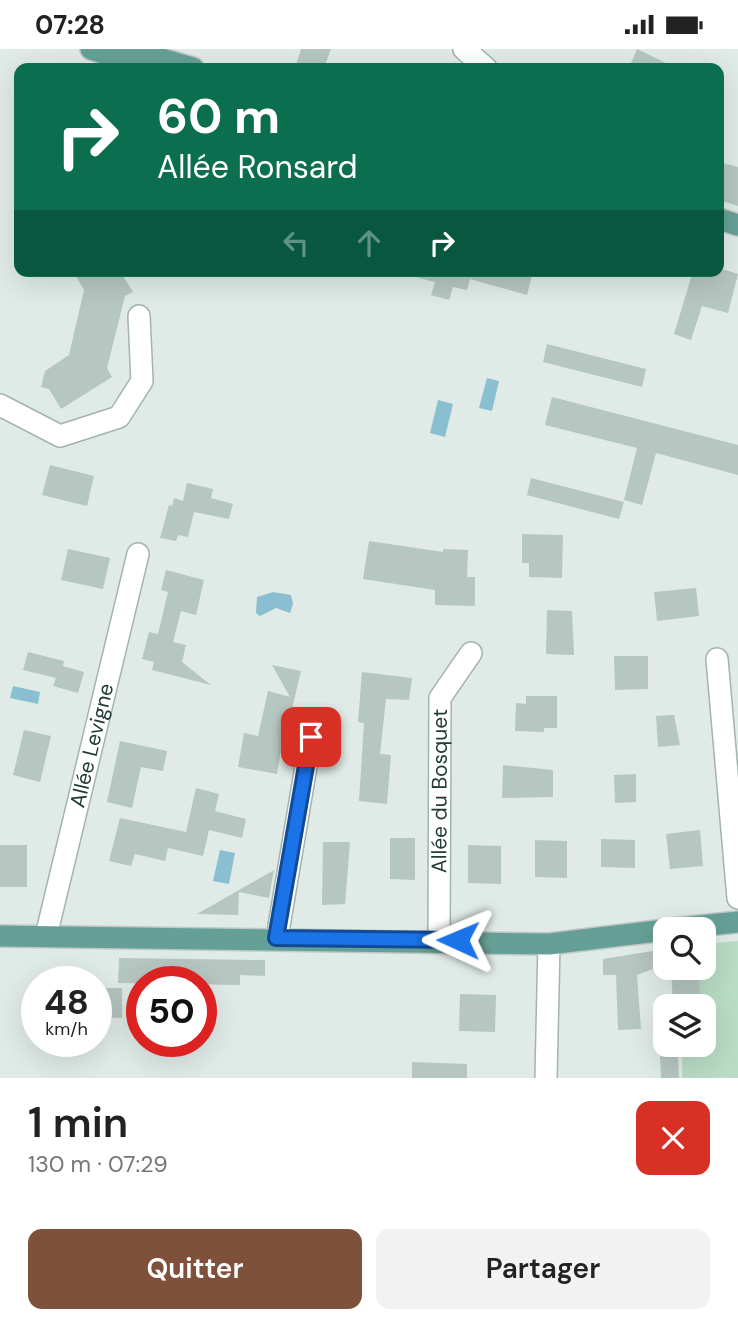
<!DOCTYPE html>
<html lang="fr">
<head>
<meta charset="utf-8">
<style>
  :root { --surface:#fff; --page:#f2f2f2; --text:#222; --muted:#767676; --accent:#7f513b }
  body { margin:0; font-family:"DM Sans",sans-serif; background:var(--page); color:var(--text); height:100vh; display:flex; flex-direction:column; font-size:26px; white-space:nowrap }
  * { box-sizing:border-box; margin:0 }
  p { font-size:23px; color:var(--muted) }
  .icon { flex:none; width:38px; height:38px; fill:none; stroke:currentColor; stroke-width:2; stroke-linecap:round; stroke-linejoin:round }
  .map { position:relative; height:1029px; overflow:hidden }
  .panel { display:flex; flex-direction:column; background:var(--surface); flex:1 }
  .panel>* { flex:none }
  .banner { position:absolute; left:14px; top:14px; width:710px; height:214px; border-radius:14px; box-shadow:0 7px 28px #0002; background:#0b6e4f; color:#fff; overflow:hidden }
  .controls { position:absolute; left:653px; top:868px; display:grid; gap:14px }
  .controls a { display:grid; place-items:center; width:63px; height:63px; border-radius:14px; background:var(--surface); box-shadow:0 7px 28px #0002; font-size:35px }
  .speed { position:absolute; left:21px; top:917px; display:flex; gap:14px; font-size:35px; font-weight:700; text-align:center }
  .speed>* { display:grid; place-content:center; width:91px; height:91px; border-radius:50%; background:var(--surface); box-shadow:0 7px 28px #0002; line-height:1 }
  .speed small { font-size:18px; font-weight:400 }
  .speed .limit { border:10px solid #d22; background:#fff; color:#111 }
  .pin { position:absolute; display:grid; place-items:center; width:60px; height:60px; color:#fff; margin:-30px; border-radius:14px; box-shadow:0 4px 10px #0006 }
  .me { position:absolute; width:77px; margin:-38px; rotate:271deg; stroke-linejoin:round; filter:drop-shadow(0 0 5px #0008) }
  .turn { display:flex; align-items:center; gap:24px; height:147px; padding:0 28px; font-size:32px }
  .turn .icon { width:91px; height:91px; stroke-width:2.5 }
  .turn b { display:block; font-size:49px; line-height:60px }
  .lanes { display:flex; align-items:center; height:66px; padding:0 28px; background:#0003; justify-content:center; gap:35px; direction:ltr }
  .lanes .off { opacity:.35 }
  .round { display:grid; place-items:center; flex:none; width:74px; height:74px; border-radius:14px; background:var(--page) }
  .headline { display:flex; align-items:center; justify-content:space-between; height:119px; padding:0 28px }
  h1 { font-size:42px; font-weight:600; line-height:52px }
  .button { display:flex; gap:14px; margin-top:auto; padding:14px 28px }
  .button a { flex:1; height:80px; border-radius:14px; background:var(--accent); color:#fff; font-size:28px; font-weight:600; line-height:80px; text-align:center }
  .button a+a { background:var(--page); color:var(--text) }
  .status { display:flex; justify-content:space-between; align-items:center; height:49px; padding:0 35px; background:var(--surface); direction:ltr }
  .status svg { height:19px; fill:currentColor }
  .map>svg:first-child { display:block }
</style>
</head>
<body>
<div class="status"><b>07:28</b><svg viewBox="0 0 49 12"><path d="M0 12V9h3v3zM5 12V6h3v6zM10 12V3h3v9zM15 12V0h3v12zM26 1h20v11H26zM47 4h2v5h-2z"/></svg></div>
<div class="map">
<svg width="738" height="1029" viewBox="0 0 738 1029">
  <rect width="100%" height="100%" fill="#e0ebe7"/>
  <polygon fill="#b9dcc6" points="738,892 738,1029 682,1029 682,996 704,996 704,957 681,957 681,919 704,919 704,895"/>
  <g fill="#89bfd0">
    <polygon points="487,329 499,332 492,362 479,359"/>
    <polygon points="438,351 453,355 445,388 430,384"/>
    <polygon points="273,543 291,546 293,555 290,564 276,559 260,567 256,564 257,548"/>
    <polygon points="13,637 40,643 38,655 10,649"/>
    <polygon points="220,801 235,804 229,835 213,832"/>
  </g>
  <g fill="#b6c6c0">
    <polygon points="301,0 331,0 324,19 295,19"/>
    <polygon points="637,0 676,19 629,19"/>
    <polygon points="719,113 738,118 738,157 719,151"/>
    <polygon points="719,219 738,225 728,264 702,257 691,291 674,285 693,222 719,222"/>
    <polygon points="73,222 120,222 133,243 125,247 107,319 112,328 61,360 49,340 41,338 45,322 69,306 84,241"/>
    <polygon points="416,222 533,222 527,246 470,230 467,241 453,238 449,251 431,246 435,233 415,228"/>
    <polygon points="547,295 646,320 642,338 543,313"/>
    <polygon points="552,348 738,396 738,426 656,404 642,456 624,451 637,399 545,376"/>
    <polygon points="50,416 94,427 87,457 42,446"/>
    <polygon points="531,429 624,453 619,470 527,446"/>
    <polygon points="187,434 213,440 211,449 233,455 229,470 194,463 188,488 178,486 176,492 160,489 169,456 172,457 174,449 183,452"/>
    <polygon points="522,485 563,486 562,529 529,528 529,514 522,514"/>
    <polygon points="369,492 443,503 443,500 468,501 467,528 475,528 475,557 435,556 435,541 363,530"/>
    <polygon points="68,500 110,509 103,540 61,531"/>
    <polygon points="166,521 204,531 196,566 181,562 173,593 186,596 182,613 211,636 152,621 154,613 142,610 149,583 158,585 168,543 161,541"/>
    <polygon points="696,539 699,567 657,572 654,543"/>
    <polygon points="547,561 572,562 574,606 546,605"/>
    <polygon points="28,603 64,612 63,617 84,623 78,644 53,637 56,629 23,621"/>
    <polygon points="614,607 648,607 648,640 615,641"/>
    <polygon points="272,616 301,622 291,664 287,663 277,725 238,718 244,684 258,687 268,642 290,648"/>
    <polygon points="362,623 412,629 409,651 386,650 380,705 391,706 387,755 359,752 364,674 358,673"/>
    <polygon points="526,647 557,647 557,679 544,679 544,683 515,682 516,654 526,655"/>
    <polygon points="674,666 680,696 658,698 656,667"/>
    <polygon points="24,681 51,687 40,733 13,726"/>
    <polygon points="120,692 167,702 163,722 141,718 132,759 107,753"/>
    <polygon points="503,716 553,721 553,748 502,749"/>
    <polygon points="636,725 636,753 615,754 614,726"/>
    <polygon points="196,739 219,745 215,762 246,770 242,789 209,781 203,807 168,799 165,812 135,805 131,817 109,812 120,769 186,783"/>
    <polygon points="700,781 703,817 670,820 666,785"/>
    <polygon points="390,789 415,789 415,831 390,830"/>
    <polygon points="601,790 635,791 635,819 601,818"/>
    <polygon points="535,791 567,792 567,829 535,828"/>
    <polygon points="323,793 350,793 345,855 322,856"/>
    <rect x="0" y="796" width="27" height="42"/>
    <polygon points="468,796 501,797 501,835 468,834"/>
    <polygon points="274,821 269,849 239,843 238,866 197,865"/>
    <polygon points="665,900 665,915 637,926 641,980 618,981 616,926 603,926 603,910"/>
    <polygon points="119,909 265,911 265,927 240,926 240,936 118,934"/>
    <polygon points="671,919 699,919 700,957 673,957"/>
    <polygon points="96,939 122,939 122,969 96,968"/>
    <polygon points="460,945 496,946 495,983 459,982"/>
    <polygon points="678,1006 679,1029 661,1029 660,1007"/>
    <polygon points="412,1013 467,1015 467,1029 412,1029"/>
  </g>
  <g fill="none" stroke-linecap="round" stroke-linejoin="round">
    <g stroke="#a3b3af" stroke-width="24">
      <g id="minor">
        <polyline points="464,0 486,19"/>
        <polyline points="0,356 60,387 119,368 142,332 139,267"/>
        <polyline points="717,610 738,849"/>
        <path id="s1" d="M 46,887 L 138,505"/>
        <polyline points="277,889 311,688"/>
        <path id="s2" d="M 439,891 L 440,649 L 471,604"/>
        <polyline points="546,1029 549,895"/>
      </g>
    </g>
    <g stroke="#c1c8c7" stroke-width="24">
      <g id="major">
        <polyline points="91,0 142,16"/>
        <polyline points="127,0 193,19"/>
        <polyline points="719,170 738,176"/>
        <polyline points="671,880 738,873"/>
        <polyline points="0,887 549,895 665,881"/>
      </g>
    </g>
    <use href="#minor" stroke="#fff" stroke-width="21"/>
    <use href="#major" stroke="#65a096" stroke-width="21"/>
  </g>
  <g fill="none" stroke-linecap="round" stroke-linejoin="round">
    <g stroke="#114b97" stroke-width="18">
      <polyline id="route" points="311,688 276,889 458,891"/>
    </g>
    <use href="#route" stroke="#1a73e8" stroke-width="12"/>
  </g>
  <g text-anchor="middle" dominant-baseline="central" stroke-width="7" stroke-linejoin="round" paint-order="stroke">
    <g font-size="21" fill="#213b37" stroke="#f1f8f5">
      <text stroke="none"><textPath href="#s1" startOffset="196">Allée Levigne</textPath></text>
      <text stroke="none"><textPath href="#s2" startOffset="149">Allée du Bosquet</textPath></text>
    </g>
  </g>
</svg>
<div class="controls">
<a><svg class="icon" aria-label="search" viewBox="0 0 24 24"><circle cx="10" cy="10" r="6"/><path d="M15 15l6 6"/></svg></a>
<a><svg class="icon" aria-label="layers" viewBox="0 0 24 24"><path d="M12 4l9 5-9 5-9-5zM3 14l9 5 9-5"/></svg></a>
</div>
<div class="speed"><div>48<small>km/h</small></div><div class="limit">50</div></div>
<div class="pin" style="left:311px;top:688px;background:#d93025"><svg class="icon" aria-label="arrive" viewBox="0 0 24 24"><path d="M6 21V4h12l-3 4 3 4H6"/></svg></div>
<svg class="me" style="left:458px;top:891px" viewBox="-20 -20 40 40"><path d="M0-17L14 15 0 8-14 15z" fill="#1a73e8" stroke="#fff" stroke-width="4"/></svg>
<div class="banner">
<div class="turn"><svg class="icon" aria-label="right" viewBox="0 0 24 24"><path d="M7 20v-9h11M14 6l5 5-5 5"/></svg><div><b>60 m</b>Allée Ronsard</div></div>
<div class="lanes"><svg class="icon off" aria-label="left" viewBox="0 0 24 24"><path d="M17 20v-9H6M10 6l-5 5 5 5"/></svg><svg class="icon off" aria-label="ahead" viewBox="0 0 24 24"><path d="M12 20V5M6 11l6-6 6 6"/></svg><svg class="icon" aria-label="right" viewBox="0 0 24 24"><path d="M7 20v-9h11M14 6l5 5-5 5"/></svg></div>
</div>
</div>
<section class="panel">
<div class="headline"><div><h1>1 min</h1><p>130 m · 07:29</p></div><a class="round" style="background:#d93025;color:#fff"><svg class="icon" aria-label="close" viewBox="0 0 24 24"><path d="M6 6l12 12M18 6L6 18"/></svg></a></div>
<div class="button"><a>Quitter</a><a>Partager</a></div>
</section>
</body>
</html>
